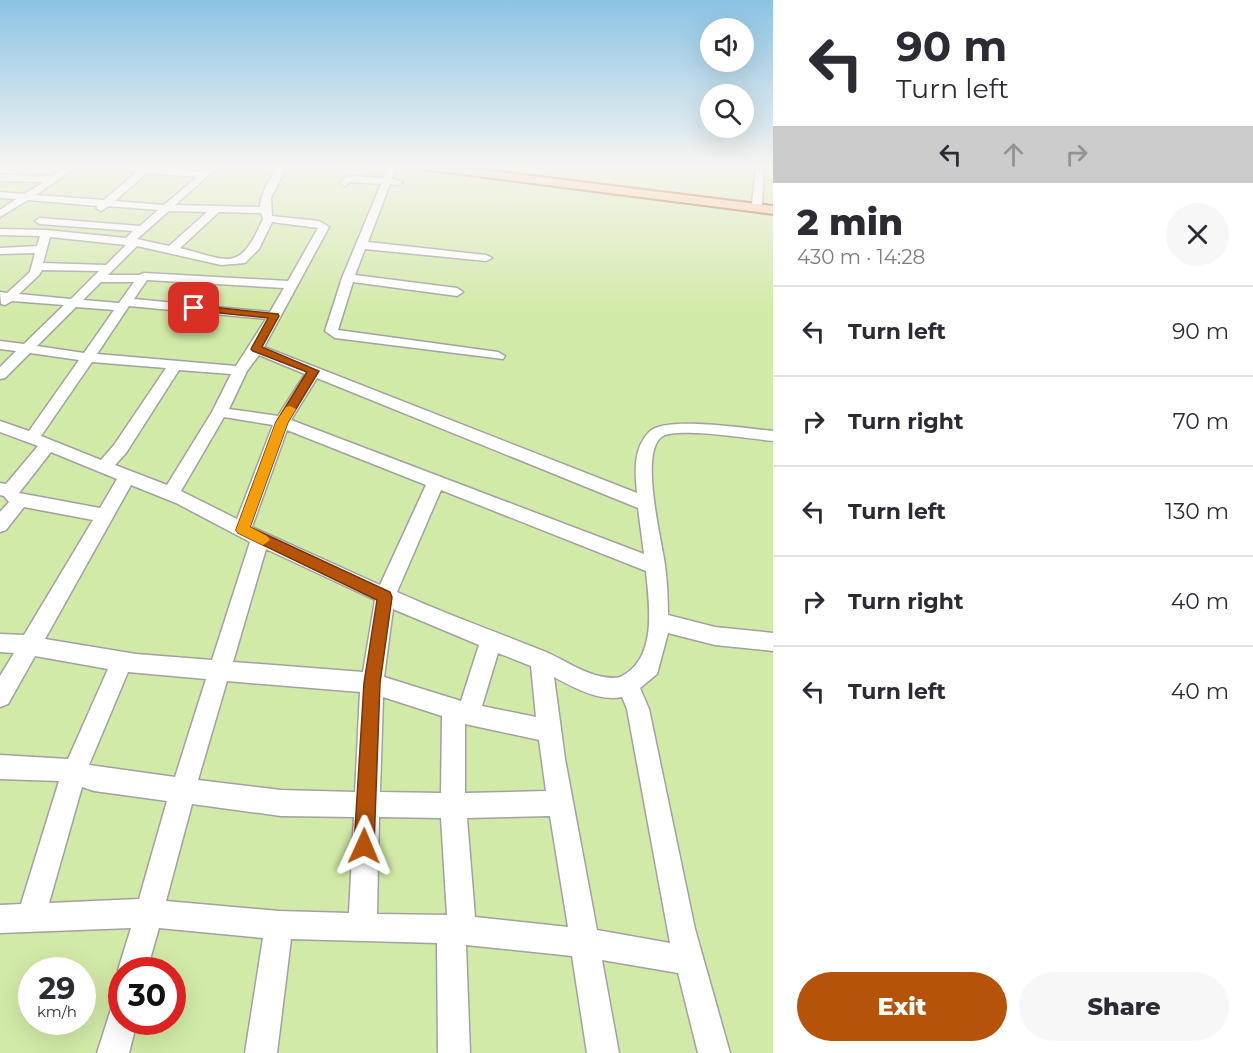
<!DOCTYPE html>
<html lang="en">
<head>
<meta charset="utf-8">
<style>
  :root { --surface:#fff; --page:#f7f7f7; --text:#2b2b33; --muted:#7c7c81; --line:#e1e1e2; --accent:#b45309 }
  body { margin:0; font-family:Montserrat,sans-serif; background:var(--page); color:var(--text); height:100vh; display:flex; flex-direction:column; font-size:22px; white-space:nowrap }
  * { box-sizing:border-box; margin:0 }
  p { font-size:20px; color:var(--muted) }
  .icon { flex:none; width:33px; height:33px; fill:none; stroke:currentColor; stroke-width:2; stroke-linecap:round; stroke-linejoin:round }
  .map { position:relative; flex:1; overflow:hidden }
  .panel { display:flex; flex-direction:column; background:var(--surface); width:480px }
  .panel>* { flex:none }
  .banner { background:#fff; color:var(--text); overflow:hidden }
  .tools { position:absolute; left:700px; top:18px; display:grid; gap:12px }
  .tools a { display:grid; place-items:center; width:54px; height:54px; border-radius:50%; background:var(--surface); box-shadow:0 6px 24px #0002; font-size:30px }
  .speed { position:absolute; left:18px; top:957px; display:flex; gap:12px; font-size:30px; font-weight:700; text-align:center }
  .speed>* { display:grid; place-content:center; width:78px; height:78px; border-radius:50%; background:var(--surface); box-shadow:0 6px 24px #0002; line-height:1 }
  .speed small { font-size:15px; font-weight:400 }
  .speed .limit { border:9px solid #d22; background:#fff; color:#111 }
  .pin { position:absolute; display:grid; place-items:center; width:51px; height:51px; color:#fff; margin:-26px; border-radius:12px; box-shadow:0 3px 9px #0006 }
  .me { position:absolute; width:66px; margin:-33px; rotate:1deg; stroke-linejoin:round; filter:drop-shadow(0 0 4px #0008) }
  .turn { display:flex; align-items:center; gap:21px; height:126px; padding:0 24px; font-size:27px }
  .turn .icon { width:78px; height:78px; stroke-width:2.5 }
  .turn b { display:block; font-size:42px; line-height:51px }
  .lanes { display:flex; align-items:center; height:57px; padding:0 24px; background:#0003; justify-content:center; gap:30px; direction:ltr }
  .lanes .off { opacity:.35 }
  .round { display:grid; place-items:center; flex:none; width:63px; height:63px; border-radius:32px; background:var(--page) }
  .headline { display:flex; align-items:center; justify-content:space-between; height:102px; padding:0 24px }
  h1 { font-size:36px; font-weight:800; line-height:45px }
  .cta { display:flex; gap:12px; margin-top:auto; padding:12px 24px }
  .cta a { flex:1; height:69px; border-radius:36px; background:var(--accent); color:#fff; font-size:24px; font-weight:800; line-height:69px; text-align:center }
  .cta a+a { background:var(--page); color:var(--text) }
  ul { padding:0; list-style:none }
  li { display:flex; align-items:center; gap:18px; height:90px; padding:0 24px; border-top:2px solid var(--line) }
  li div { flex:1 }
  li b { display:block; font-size:22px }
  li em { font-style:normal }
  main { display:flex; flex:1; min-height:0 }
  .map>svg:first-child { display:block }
</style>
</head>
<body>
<main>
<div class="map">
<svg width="773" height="1053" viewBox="0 0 773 1053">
  <rect width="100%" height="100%" fill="#eee8e2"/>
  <path fill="#d2eaa7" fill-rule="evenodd" d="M 0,166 L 773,166 L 773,1053 L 0,1053 ZM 32,970 L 82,970 L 82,1022 L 32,1022 ZM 122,970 L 172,970 L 172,1022 L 122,1022 Z"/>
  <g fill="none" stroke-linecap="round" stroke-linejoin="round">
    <g stroke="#a1a1a1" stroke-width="3">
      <g id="minor">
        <path d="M 67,166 L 78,166 L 36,195 L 104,200 L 137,172 L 95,166 L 153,166 L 203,172 L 209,166 L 219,166 L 175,205 L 260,207 C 261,191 270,179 278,166 L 287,166 L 271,198 L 272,216 L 319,221 L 329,227 L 264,347 L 637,493 C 635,471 633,449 649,432 C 664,415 750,429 773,431 L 773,441 C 752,439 679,427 663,436 C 638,450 662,541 665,565 C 667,581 668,599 668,615 L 715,627 L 773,633 L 773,651 L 715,645 L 668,633 L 657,674 L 640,688 L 649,709 L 695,929 L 730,1053 L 698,1053 L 678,973 L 602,960 L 619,1053 L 587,1053 L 572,956 L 466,945 L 470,1053 L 438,1053 L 437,943 L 291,939 L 277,1053 L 245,1053 L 263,938 L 159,928 L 147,970 L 122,970 L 122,978 L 118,970 L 131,928 L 0,933 L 0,905 L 21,904 L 59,781 L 0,779 L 0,755 L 68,759 L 108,669 L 35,656 L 8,704 L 0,707 L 0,676 L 14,653 L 0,652 L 0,634 L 24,635 L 93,520 L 24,507 L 6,530 L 0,532 L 0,512 L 9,502 L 4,496 L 0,495 L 0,483 L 6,484 L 38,446 L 0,432 L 0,421 L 29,431 L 79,360 L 30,353 L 5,378 L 0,379 L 0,367 L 16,351 L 0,349 L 0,341 L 24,344 L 64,305 L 12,301 L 5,305 L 1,304 L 0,292 L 7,293 L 30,272 L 35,253 L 0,254 L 0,248 L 37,246 L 40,236 L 0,235 L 0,229 L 46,230 L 126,238 L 133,231 L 40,224 L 35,221 L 40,218 L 140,226 L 158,210 L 109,206 L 101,211 L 96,208 L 98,206 L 28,200 L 0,217 L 0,210 L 16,199 L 0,198 L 0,192 L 24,194 L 44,182 L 0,181 L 0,175 L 52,176 ZM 147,173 L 197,177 L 164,205 L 115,201 ZM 169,211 L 207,212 L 169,246 L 137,239 ZM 219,212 L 261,213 L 263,219 C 239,274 229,260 180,248 ZM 272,222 L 318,228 L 288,281 L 144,273 L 139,275 L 108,275 L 137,246 L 221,265 L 245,263 L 259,249 ZM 50,237 L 126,245 L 106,265 L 43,263 ZM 42,270 L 99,271 L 71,299 L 19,294 L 39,275 ZM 147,280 L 284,288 L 270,312 L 134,299 ZM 101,282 L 134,282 L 119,303 L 83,300 ZM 129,306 L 266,319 L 236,366 L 97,354 ZM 76,307 L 114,310 L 84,353 L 37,346 ZM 259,355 L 305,374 L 278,416 L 229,409 L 247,371 ZM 92,362 L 166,368 L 114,445 L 101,460 L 41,436 ZM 179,370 L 231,374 L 212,412 L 167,485 L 115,465 L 126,453 ZM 317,378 L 638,508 L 644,554 L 291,420 ZM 224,417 L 273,425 L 237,519 L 181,491 ZM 287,430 L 426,485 L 380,585 L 252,527 ZM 51,452 L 117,479 L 100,508 L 19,493 ZM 131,485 L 176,503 L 250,542 L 212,660 L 136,654 L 45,639 ZM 441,490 L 646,571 C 649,604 658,657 622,676 C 615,680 603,677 595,675 C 578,670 562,659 546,652 C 496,632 446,614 397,592 ZM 266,549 L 375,600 L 363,672 L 233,662 ZM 393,609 L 479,645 L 461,701 L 384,677 ZM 498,653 L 531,666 L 536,717 L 482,706 ZM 128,672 L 206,679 L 175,777 L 89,765 ZM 554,677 C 573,687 599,702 622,697 L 627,709 L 670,943 L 597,930 L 565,759 ZM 227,681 L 360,692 L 355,792 L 281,790 L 198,780 ZM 383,697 L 442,716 L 441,793 L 380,792 ZM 465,724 L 539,740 L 546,791 L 465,793 ZM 82,787 L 94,791 L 167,801 L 139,899 L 49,903 ZM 192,804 L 281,816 L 354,817 L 349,913 L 279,911 L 166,901 ZM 550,816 L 568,927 L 475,917 L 467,818 ZM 379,817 L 441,818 L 447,915 L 377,914 Z"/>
        <polygon points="388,166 397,166 392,179 403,182 398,185 390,184 368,242 486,255 492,258 486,261 365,249 355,275 457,288 463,292 457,296 353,282 338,330 498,352 505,356 503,359 335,338 325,331 342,278 381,184 350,182 345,186 340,183 347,176 384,178"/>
        <polygon points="756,166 764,166 762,204 757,207 752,204"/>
        <polygon points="122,1005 122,1022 137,1022 129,1053 97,1053 111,1009"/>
      </g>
    </g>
    <g stroke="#954d00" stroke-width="4">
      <polygon id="major" points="418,166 452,166 773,206 773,214 423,169"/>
    </g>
    <use href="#minor" fill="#fff" fill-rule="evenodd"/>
    <use href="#major" fill="#fdc298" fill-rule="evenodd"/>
  </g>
  <linearGradient id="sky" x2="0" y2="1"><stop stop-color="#8bc3e4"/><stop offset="0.53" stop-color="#f7f5f2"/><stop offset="1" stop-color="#f7f5f2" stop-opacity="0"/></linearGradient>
  <rect width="773" height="314" fill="url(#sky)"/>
  <polygon fill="#b45309" stroke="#753606" stroke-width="1.5" points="194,305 278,314 279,316 262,347 319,371 288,422 250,527 390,592 392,597 380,683 374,846 371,853 364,856 357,853 354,846 364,683 377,600 238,533 236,530 276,422 307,372 253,351 251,349 268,318 191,310 190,308"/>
  <polygon fill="#f59e0b" points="290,406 296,409 288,422 250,527 267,536 270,540 263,545 238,533 236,530 276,422 286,407"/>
</svg>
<div class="tools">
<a><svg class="icon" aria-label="sound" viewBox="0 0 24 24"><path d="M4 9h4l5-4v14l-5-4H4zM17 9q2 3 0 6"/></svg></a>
<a><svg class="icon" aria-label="search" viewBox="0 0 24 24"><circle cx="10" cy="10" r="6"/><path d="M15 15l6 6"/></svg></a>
</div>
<div class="speed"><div>29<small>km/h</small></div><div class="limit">30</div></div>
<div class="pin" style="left:194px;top:308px;background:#d93025"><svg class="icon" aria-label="arrive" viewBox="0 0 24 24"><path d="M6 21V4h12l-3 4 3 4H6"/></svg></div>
<svg class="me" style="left:364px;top:846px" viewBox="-20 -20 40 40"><path d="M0-17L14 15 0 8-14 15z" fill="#b45309" stroke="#fff" stroke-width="4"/></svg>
</div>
<section class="panel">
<div class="banner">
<div class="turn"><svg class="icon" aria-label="left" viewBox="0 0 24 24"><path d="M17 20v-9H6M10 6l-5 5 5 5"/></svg><div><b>90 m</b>Turn left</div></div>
<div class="lanes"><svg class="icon" aria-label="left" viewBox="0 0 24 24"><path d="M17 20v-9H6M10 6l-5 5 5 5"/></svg><svg class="icon off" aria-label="ahead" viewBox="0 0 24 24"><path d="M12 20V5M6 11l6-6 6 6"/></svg><svg class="icon off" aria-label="right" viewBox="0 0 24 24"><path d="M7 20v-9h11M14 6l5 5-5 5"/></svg></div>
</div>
<div class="headline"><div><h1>2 min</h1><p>430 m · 14:28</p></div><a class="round"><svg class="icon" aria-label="close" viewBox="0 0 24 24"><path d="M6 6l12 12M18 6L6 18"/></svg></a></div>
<ul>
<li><svg class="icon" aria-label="left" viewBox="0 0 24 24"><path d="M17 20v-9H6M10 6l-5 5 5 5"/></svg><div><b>Turn left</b></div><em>90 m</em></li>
<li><svg class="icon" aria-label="right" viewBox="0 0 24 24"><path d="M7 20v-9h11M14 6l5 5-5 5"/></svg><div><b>Turn right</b></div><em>70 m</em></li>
<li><svg class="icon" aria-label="left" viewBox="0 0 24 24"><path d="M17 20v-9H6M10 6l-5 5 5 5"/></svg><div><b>Turn left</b></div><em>130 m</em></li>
<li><svg class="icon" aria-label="right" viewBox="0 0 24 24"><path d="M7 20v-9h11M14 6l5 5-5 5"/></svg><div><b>Turn right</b></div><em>40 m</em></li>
<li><svg class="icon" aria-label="left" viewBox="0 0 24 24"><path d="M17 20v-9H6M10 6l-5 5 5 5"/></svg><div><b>Turn left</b></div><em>40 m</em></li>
</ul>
<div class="cta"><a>Exit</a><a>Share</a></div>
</section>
</main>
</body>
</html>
